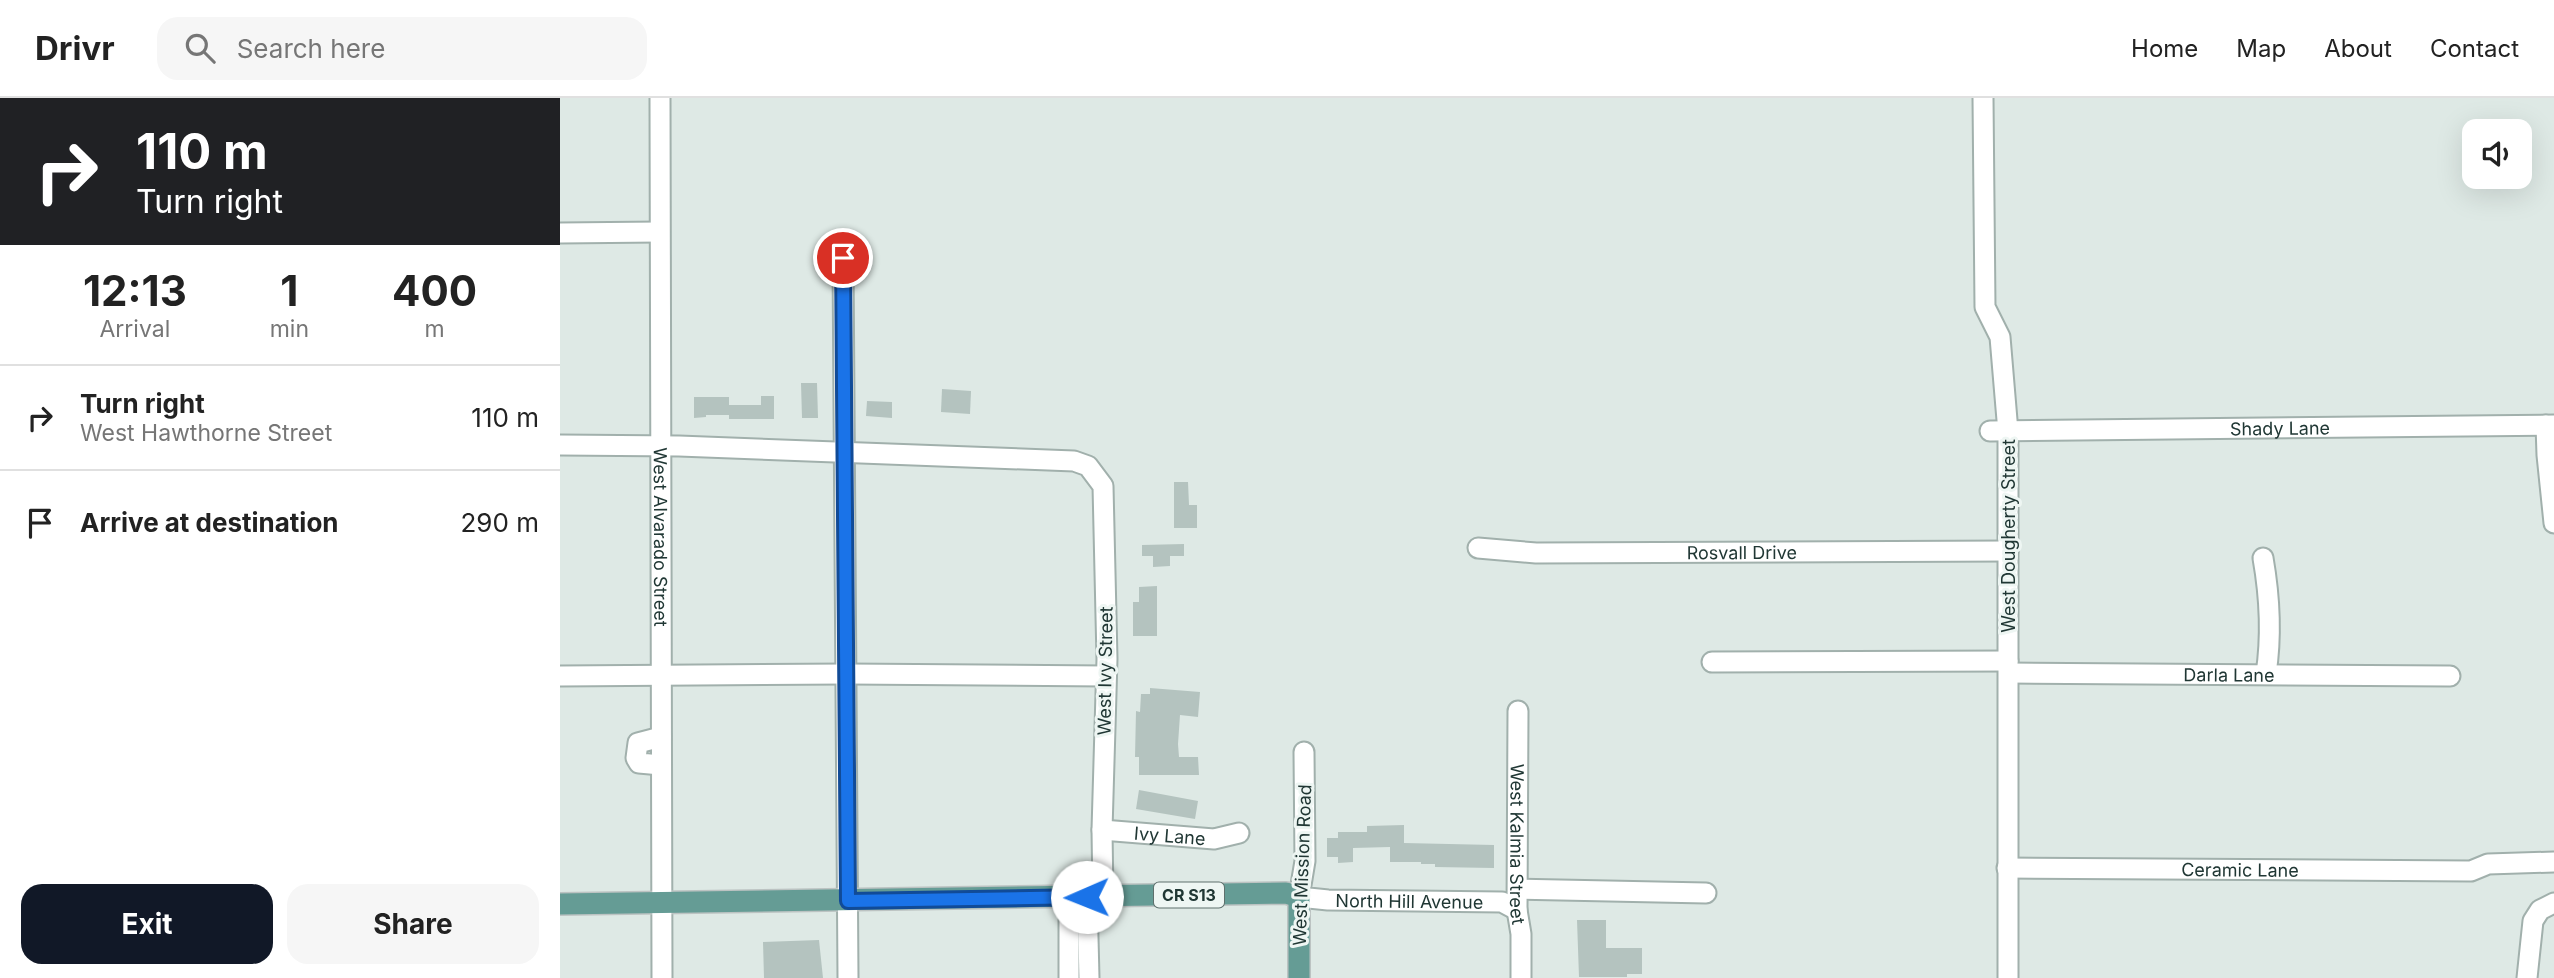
<!DOCTYPE html>
<html lang="en">
<head>
<meta charset="utf-8">
<style>
  :root { --surface:#fff; --page:#f6f6f6; --text:#222; --muted:#767676; --line:#e0e0e0; --accent:#111827 }
  body { margin:0; font-family:Inter,sans-serif; background:var(--page); color:var(--text); height:100vh; display:flex; flex-direction:column; font-size:26px; white-space:nowrap }
  * { box-sizing:border-box; margin:0 }
  p { font-size:23px; color:var(--muted) }
  .icon { flex:none; width:38px; height:38px; fill:none; stroke:currentColor; stroke-width:2; stroke-linecap:round; stroke-linejoin:round }
  .map { position:relative; flex:1; overflow:hidden }
  .drawer { display:flex; flex-direction:column; background:var(--surface); width:560px }
  .drawer>* { flex:none }
  .top-card { background:#202124; color:#fff; overflow:hidden }
  .fabs { position:absolute; left:1902px; top:21px; display:grid; gap:14px }
  .fabs a { display:grid; place-items:center; width:70px; height:70px; border-radius:14px; background:var(--surface); box-shadow:0 7px 28px #0002; font-size:35px }
  .pin { position:absolute; display:grid; place-items:center; width:60px; height:60px; color:#fff; margin:-30px; border:4px solid #fff; border-radius:50%; box-shadow:0 2px 7px #0007 }
  .me { position:absolute; width:77px; margin:-38px; rotate:269deg; stroke-linejoin:round; filter:drop-shadow(0 0 5px #0008) }
  .turn { display:flex; align-items:center; gap:24px; height:147px; padding:0 21px; font-size:32px }
  .turn .icon { width:91px; height:91px; stroke-width:2.5 }
  .turn b { display:block; font-size:49px; line-height:60px }
  .eta { display:flex; justify-content:space-evenly; align-items:center; height:119px; text-align:center }
  .eta b { font-size:42px; font-weight:700; line-height:49px }
  .primary-button { display:flex; gap:14px; margin-top:auto; padding:14px 21px }
  .primary-button a { flex:1; height:80px; border-radius:21px; background:var(--accent); color:#fff; font-size:28px; font-weight:700; line-height:80px; text-align:center }
  .primary-button a+a { background:var(--page); color:var(--text) }
  ul { padding:0; list-style:none }
  li { display:flex; align-items:center; gap:21px; height:105px; padding:0 21px; border-top:2px solid var(--line) }
  li div { flex:1 }
  li b { display:block; font-size:26px }
  li em { font-style:normal }
  header { display:flex; align-items:center; gap:42px; box-sizing:border-box; height:98px; padding:0 35px; background:var(--surface); border-bottom:2px solid var(--line) }
  header strong { font-size:33px }
  nav { display:flex; gap:38px; margin-inline-start:auto; font-size:24px }
  .search { width:490px; height:63px; background:var(--page); display:flex; align-items:center; gap:18px; box-sizing:border-box; padding:0 24px; border-radius:21px; color:var(--muted); font-size:26px }
  main { display:flex; flex:1; min-height:0 }
  .map>svg:first-child { display:block }
</style>
</head>
<body>
<header>
<strong>Drivr</strong>
<div class="search"><svg class="icon" aria-label="search" viewBox="0 0 24 24"><circle cx="10" cy="10" r="6"/><path d="M15 15l6 6"/></svg>Search here</div>
<nav><a>Home</a><a>Map</a><a>About</a><a>Contact</a></nav>
</header>
<main>
<section class="drawer">
<div class="top-card">
<div class="turn"><svg class="icon" aria-label="right" viewBox="0 0 24 24"><path d="M7 20v-9h11M14 6l5 5-5 5"/></svg><div><b>110 m</b>Turn right</div></div>
</div>
<div class="eta">
<div><b>12:13</b><p>Arrival</p></div>
<div><b>1</b><p>min</p></div>
<div><b>400</b><p>m</p></div>
</div>
<ul>
<li><svg class="icon" aria-label="right" viewBox="0 0 24 24"><path d="M7 20v-9h11M14 6l5 5-5 5"/></svg><div><b>Turn right</b><p>West Hawthorne Street</p></div><em>110 m</em></li>
<li><svg class="icon" aria-label="arrive" viewBox="0 0 24 24"><path d="M6 21V4h12l-3 4 3 4H6"/></svg><div><b>Arrive at destination</b></div><em>290 m</em></li>
</ul>
<div class="primary-button"><a>Exit</a><a>Share</a></div>
</section>
<div class="map">
<svg width="1994" height="880" viewBox="0 0 1994 880">
  <rect width="100%" height="100%" fill="#dee9e5"/>
  <g fill="#b4c3bf">
    <polygon points="241,285 257,285 258,320 242,320"/>
    <polygon points="382,291 411,293 410,316 381,314"/>
    <polygon points="201,298 214,298 214,321 169,321 169,307 201,307"/>
    <polygon points="134,299 169,299 169,317 146,317 146,319 134,320"/>
    <polygon points="307,303 332,304 332,320 306,318"/>
    <polygon points="614,384 628,384 629,407 637,407 637,430 614,430"/>
    <polygon points="624,446 624,458 610,458 610,468 593,469 593,458 582,458 582,447"/>
    <polygon points="597,488 597,538 573,538 573,504 579,504 579,489"/>
    <polygon points="590,590 640,594 638,619 620,617 618,646 619,659 638,659 639,677 579,677 579,659 575,659 576,613 580,614 581,596 590,596"/>
    <polygon points="579,692 638,703 635,721 576,711"/>
    <polygon points="844,727 844,745 934,747 934,770 875,769 875,766 861,766 861,764 830,764 830,749 793,750 793,764 778,765 778,759 767,759 767,740 778,740 778,734 807,734 807,728"/>
    <polygon points="1017,822 1046,822 1046,850 1082,850 1082,876 1067,876 1067,879 1019,879"/>
    <polygon points="259,842 263,880 204,880 203,844"/>
  </g>
  <g fill="none" stroke-linecap="round" stroke-linejoin="round">
    <g stroke="#a1b0ac" stroke-width="23">
      <g id="minor">
        <path id="s1" d="M 100,0 L 102,880"/>
        <polyline points="1423,0 1425,209 1440,239 1448,334 1448,880"/>
        <polyline points="0,135 99,134"/>
        <polyline points="283,161 288,880"/>
        <polyline points="1986,327 1987,357 1994,425"/>
        <path id="s2" d="M 1430,333 L 1994,327"/>
        <polyline points="0,347 119,348 514,363 528,368 543,388 547,561 542,732 543,799"/>
        <path id="s3" d="M 918,450 L 976,455 L 1448,453"/>
        <path d="M 1703,460 C 1710,500 1712,536 1706,576"/>
        <polyline points="1152,564 1448,563"/>
        <path id="s4" d="M 1449,575 L 1890,578"/>
        <polyline points="0,578 287,576 546,578"/>
        <path id="s5" d="M 958,613 L 957,812 L 961,836 L 961,880"/>
        <path id="s6" d="M 744,654 L 745,763 L 739,799 L 768,802 L 942,804 L 957,812"/>
        <polyline points="101,667 79,665 76,660 78,645 101,639"/>
        <path id="s7" d="M 542,732 L 654,741 L 679,735"/>
        <path id="s8" d="M 1447,770 L 1911,773 L 1928,766 L 1994,764"/>
        <polyline points="958,791 1146,795"/>
        <polyline points="509,799 509,880"/>
        <polyline points="527,799 529,880"/>
        <polyline points="1967,880 1973,823 1980,812 1994,805"/>
      </g>
    </g>
    <g stroke="#bcc3c2" stroke-width="24">
      <polyline id="major" points="0,806 726,795 739,799 739,880"/>
    </g>
    <use href="#minor" stroke="#fff" stroke-width="19"/>
    <use href="#major" stroke="#659c95" stroke-width="21"/>
  </g>
  <g fill="none" stroke-linecap="round" stroke-linejoin="round">
    <g stroke="#114b97" stroke-width="18">
      <polyline id="route" points="283,160 288,803 527,799"/>
    </g>
    <use href="#route" stroke="#1a73e8" stroke-width="12"/>
  </g>
  <g text-anchor="middle" dominant-baseline="central" stroke-width="6" stroke-linejoin="round" paint-order="stroke">
    <rect fill="#eef6f3" stroke="#5e706d" stroke-width="2" x="594" y="784.5" width="70" height="25" rx="5"/>
    <g font-size="16" font-weight="bold" fill="#203734">
      <text x="629" y="797">CR S13</text>
    </g>
    <g font-size="18" fill="#203734" stroke="#eef6f3">
      <text stroke="none"><textPath href="#s2" startOffset="290">Shady Lane</textPath></text>
      <text transform="translate(1448 438) rotate(-90)">West Dougherty Street</text>
      <text stroke="none"><textPath href="#s1" startOffset="439">West Alvarado Street</textPath></text>
      <text stroke="none"><textPath href="#s3" startOffset="264">Rosvall Drive</textPath></text>
      <text transform="translate(545 573) rotate(-89)">West Ivy Street</text>
      <text stroke="none"><textPath href="#s4" startOffset="220">Darla Lane</textPath></text>
      <text stroke="none"><textPath href="#s7" startOffset="68">Ivy Lane</textPath></text>
      <text stroke="none"><textPath href="#s5" startOffset="133">West Kalmia Street</textPath></text>
      <text transform="translate(742 767) rotate(-88)">West Mission Road</text>
      <text stroke="none"><textPath href="#s8" startOffset="233">Ceramic Lane</textPath></text>
      <text stroke="none"><textPath href="#s6" startOffset="256">North Hill Avenue</textPath></text>
    </g>
  </g>
</svg>
<div class="fabs">
<a><svg class="icon" aria-label="sound" viewBox="0 0 24 24"><path d="M4 9h4l5-4v14l-5-4H4zM17 9q2 3 0 6"/></svg></a>
</div>
<div class="pin" style="left:283px;top:160px;background:#d93025"><svg class="icon" aria-label="arrive" viewBox="0 0 24 24"><path d="M6 21V4h12l-3 4 3 4H6"/></svg></div>
<svg class="me" style="left:527px;top:799px" viewBox="-20 -20 40 40"><circle r="19" fill="#fff"/><path d="M0-13L10 11 0 6-10 11z" fill="#1a73e8"/></svg>
</div>
</main>
</body>
</html>
